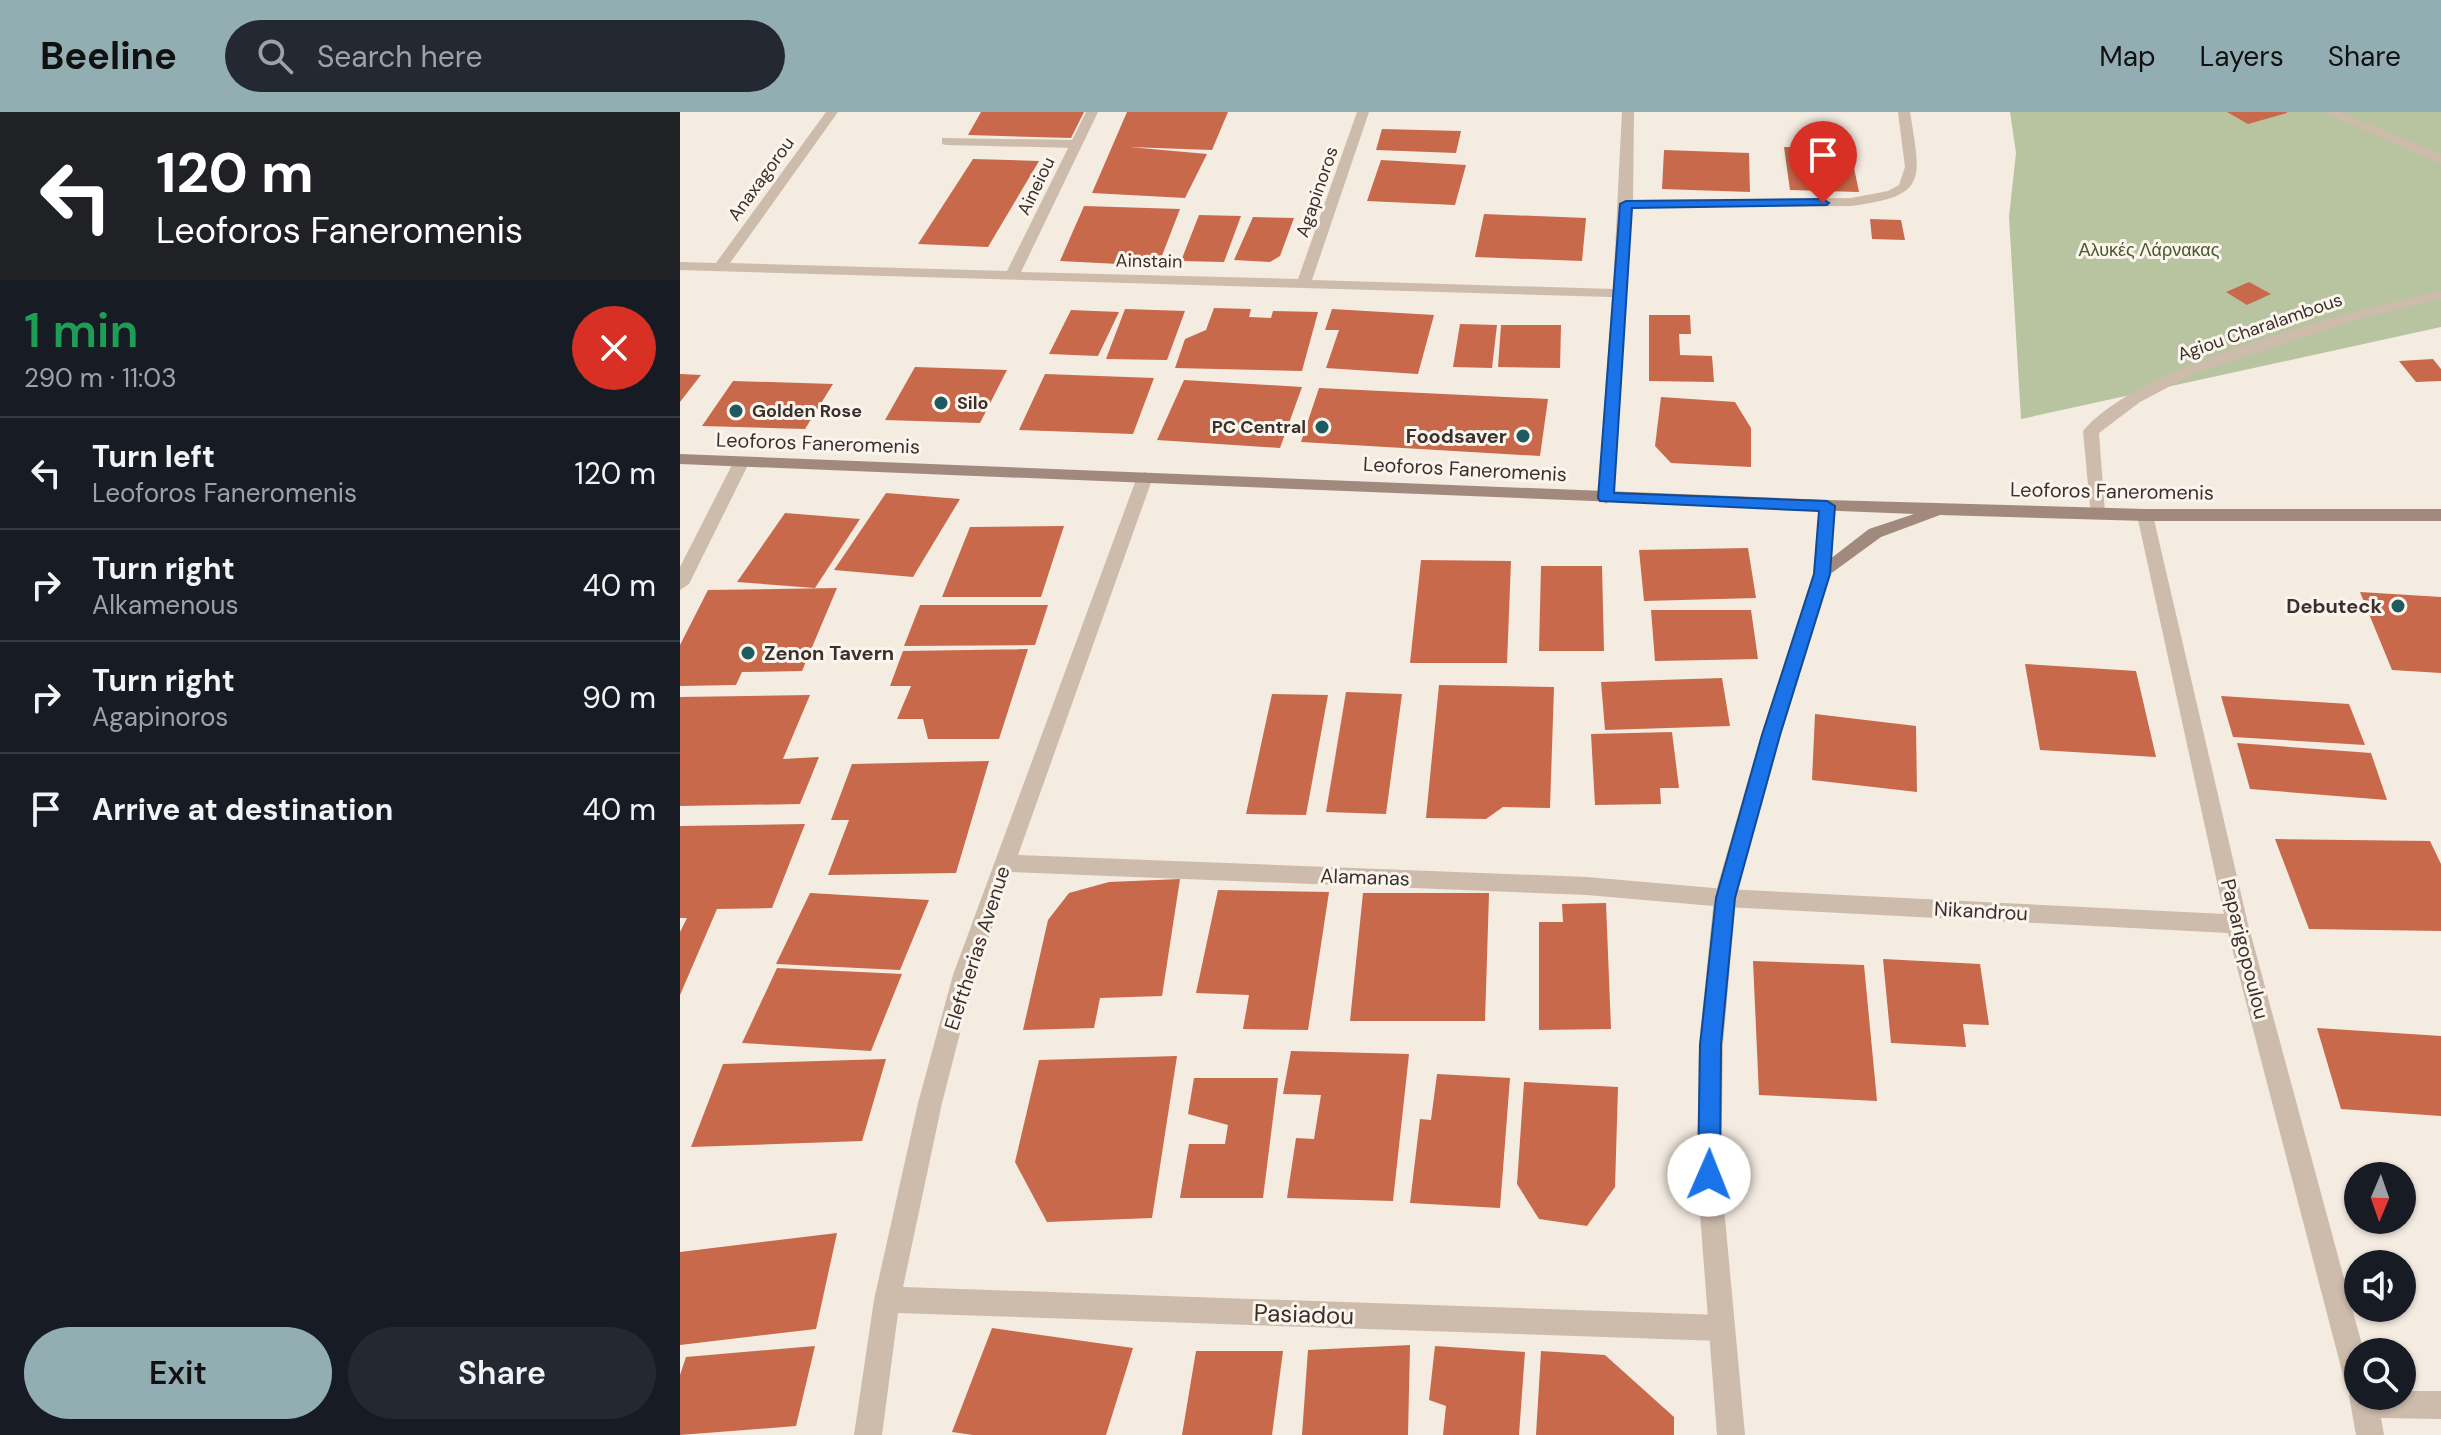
<!DOCTYPE html>
<html lang="en">
<head>
<meta charset="utf-8">
<style>
  :root { --surface:#171b24; --page:#242831; --text:#f1f3f6; --muted:#9ea1a6; --line:#363941; --accent:#92aeb2 }
  body { margin:0; font-family:"DM Sans",sans-serif; background:var(--page); color:var(--text); height:100vh; display:flex; flex-direction:column; font-size:30px; white-space:nowrap }
  * { box-sizing:border-box; margin:0 }
  p { font-size:26px; color:var(--muted) }
  .icon { flex:none; width:44px; height:44px; fill:none; stroke:currentColor; stroke-width:2; stroke-linecap:round; stroke-linejoin:round }
  .map { position:relative; flex:1; overflow:hidden }
  .details { display:flex; flex-direction:column; background:var(--surface); width:680px }
  .details>* { flex:none }
  .hud { background:#202124; color:#fff; overflow:hidden }
  .needle { width:52px; rotate:182deg }
  .controls { position:absolute; left:1664px; top:1050px; display:grid; gap:16px }
  .controls a { display:grid; place-items:center; width:72px; height:72px; border-radius:50%; background:var(--surface); box-shadow:0 2px 6px #0004; font-size:40px }
  .pin { position:absolute; display:grid; place-items:center; width:68px; height:68px; color:#fff; margin:-82px -34px; border-radius:50% 50% 50% 0; rotate:-45deg; box-shadow:0 0 8px #0007 }
  .pin .icon { rotate:45deg }
  .me { position:absolute; width:88px; margin:-44px; rotate:1deg; stroke-linejoin:round; filter:drop-shadow(0 0 6px #0008) }
  .turn { display:flex; align-items:center; gap:28px; height:168px; padding:0 24px; font-size:36px }
  .turn .icon { width:104px; height:104px; stroke-width:2.5 }
  .turn b { display:block; font-size:56px; line-height:68px }
  .round { display:grid; place-items:center; flex:none; width:84px; height:84px; border-radius:42px; background:var(--page) }
  .head { display:flex; align-items:center; justify-content:space-between; height:136px; padding:0 24px }
  h1 { font-size:48px; font-weight:600; line-height:60px; color:#1e9e55 }
  .action { display:flex; gap:16px; margin-top:auto; padding:16px 24px }
  .action a { flex:1; height:92px; border-radius:48px; background:var(--accent); color:#111; font-size:32px; font-weight:600; line-height:92px; text-align:center }
  .action a+a { background:var(--page); color:var(--text) }
  ul { padding:0; list-style:none }
  li { display:flex; align-items:center; gap:24px; height:112px; padding:0 24px; border-top:2px solid var(--line) }
  li div { flex:1 }
  li b { display:block; font-size:30px }
  li em { font-style:normal }
  header { display:flex; align-items:center; gap:48px; box-sizing:border-box; height:112px; padding:0 40px; background:var(--accent); color:#111 }
  header strong { font-size:38px }
  nav { display:flex; gap:44px; margin-inline-start:auto; font-size:28px }
  .search { width:560px; height:72px; background:var(--page); display:flex; align-items:center; gap:20px; box-sizing:border-box; padding:0 28px; border-radius:44px; color:var(--muted); font-size:30px }
  main { display:flex; flex:1; min-height:0 }
  .map>svg:first-child { display:block }
</style>
</head>
<body>
<header>
<strong>Beeline</strong>
<div class="search"><svg class="icon" aria-label="search" viewBox="0 0 24 24"><circle cx="10" cy="10" r="6"/><path d="M15 15l6 6"/></svg>Search here</div>
<nav><a>Map</a><a>Layers</a><a>Share</a></nav>
</header>
<main>
<section class="details">
<div class="hud">
<div class="turn"><svg class="icon" aria-label="left" viewBox="0 0 24 24"><path d="M17 20v-9H6M10 6l-5 5 5 5"/></svg><div><b>120 m</b>Leoforos Faneromenis</div></div>
</div>
<div class="head"><div><h1>1 min</h1><p>290 m · 11:03</p></div><a class="round" style="background:#d93025;color:#fff"><svg class="icon" aria-label="close" viewBox="0 0 24 24"><path d="M6 6l12 12M18 6L6 18"/></svg></a></div>
<ul>
<li><svg class="icon" aria-label="left" viewBox="0 0 24 24"><path d="M17 20v-9H6M10 6l-5 5 5 5"/></svg><div><b>Turn left</b><p>Leoforos Faneromenis</p></div><em>120 m</em></li>
<li><svg class="icon" aria-label="right" viewBox="0 0 24 24"><path d="M7 20v-9h11M14 6l5 5-5 5"/></svg><div><b>Turn right</b><p>Alkamenous</p></div><em>40 m</em></li>
<li><svg class="icon" aria-label="right" viewBox="0 0 24 24"><path d="M7 20v-9h11M14 6l5 5-5 5"/></svg><div><b>Turn right</b><p>Agapinoros</p></div><em>90 m</em></li>
<li><svg class="icon" aria-label="arrive" viewBox="0 0 24 24"><path d="M6 21V4h12l-3 4 3 4H6"/></svg><div><b>Arrive at destination</b></div><em>40 m</em></li>
</ul>
<div class="action"><a>Exit</a><a>Share</a></div>
</section>
<div class="map">
<svg width="1761" height="1323" viewBox="0 0 1761 1323">
  <rect width="100%" height="100%" fill="#f4ebe1"/>
  <polygon fill="#b8c4a0" points="1330,0 1761,0 1761,215 1341,307 1329,105 1336,41"/>
  <g fill="#c8694b">
    <polygon points="301,0 404,0 391,26 288,23"/>
    <polygon points="447,0 548,0 532,38 449,35 527,42 505,86 412,81"/>
    <polygon points="1547,0 1607,0 1607,1 1568,12"/>
    <polygon points="702,17 781,19 776,41 696,38"/>
    <polygon points="1104,35 1170,36 1179,80 1110,78"/>
    <polygon points="984,38 1069,41 1070,80 982,77"/>
    <polygon points="293,47 359,49 308,135 238,132"/>
    <polygon points="701,48 786,53 775,93 687,89"/>
    <polygon points="404,94 500,97 478,154 380,149"/>
    <polygon points="804,102 906,106 902,149 795,145"/>
    <polygon points="519,103 561,104 544,150 501,149"/>
    <polygon points="573,105 614,106 600,144 590,150 554,148"/>
    <polygon points="1190,107 1221,108 1225,128 1192,127"/>
    <polygon points="1569,170 1591,182 1567,193 1546,180"/>
    <polygon points="534,196 571,197 569,205 591,206 593,199 638,200 622,259 495,256 505,227 526,218"/>
    <polygon points="445,197 505,199 487,248 426,247"/>
    <polygon points="652,197 754,203 738,262 646,256 659,218 645,218"/>
    <polygon points="391,198 439,200 418,244 369,242"/>
    <polygon points="969,203 1010,203 1011,222 999,222 1000,243 1032,244 1034,270 969,269"/>
    <polygon points="780,212 817,213 812,256 773,255"/>
    <polygon points="821,213 881,213 880,256 818,255"/>
    <polygon points="1753,247 1761,257 1761,269 1736,270 1719,249"/>
    <polygon points="235,255 327,258 300,311 205,308"/>
    <polygon points="0,262 21,263 0,290"/>
    <polygon points="365,262 474,266 453,322 339,318"/>
    <polygon points="504,268 622,275 600,336 477,328"/>
    <polygon points="53,269 153,272 125,317 22,314"/>
    <polygon points="639,276 868,287 860,344 621,330"/>
    <polygon points="981,285 1055,290 1071,316 1071,355 991,351 975,334"/>
    <polygon points="206,381 280,387 233,465 154,458"/>
    <polygon points="105,401 180,407 135,476 57,470"/>
    <polygon points="384,414 361,485 262,485 290,415"/>
    <polygon points="1068,436 1076,486 964,489 959,438"/>
    <polygon points="741,448 831,449 827,551 730,551"/>
    <polygon points="861,454 922,454 924,539 859,539"/>
    <polygon points="157,476 122,559 62,560 56,573 0,574 0,533 28,478"/>
    <polygon points="1680,480 1761,485 1761,561 1712,558"/>
    <polygon points="240,493 368,493 355,533 224,534"/>
    <polygon points="971,498 1071,498 1078,547 975,549"/>
    <polygon points="348,537 319,627 248,627 243,607 217,607 231,574 210,574 223,539"/>
    <polygon points="1345,552 1456,559 1476,645 1360,638"/>
    <polygon points="1042,566 1050,614 925,618 921,570"/>
    <polygon points="759,573 874,575 870,696 823,695 806,707 746,706"/>
    <polygon points="666,580 722,582 706,702 646,700"/>
    <polygon points="592,582 648,583 626,703 566,702"/>
    <polygon points="130,583 103,647 139,645 120,692 0,694 0,585"/>
    <polygon points="1541,584 1669,592 1685,633 1553,625"/>
    <polygon points="1135,602 1236,614 1237,680 1132,668"/>
    <polygon points="992,620 999,676 980,676 981,692 915,693 911,622"/>
    <polygon points="1557,631 1691,641 1707,688 1570,677"/>
    <polygon points="309,649 276,761 148,763 169,708 151,708 172,652"/>
    <polygon points="125,712 92,796 37,797 0,883 0,820 7,806 0,806 0,714"/>
    <polygon points="1595,727 1750,729 1761,752 1761,819 1629,817"/>
    <polygon points="500,767 482,884 420,886 414,916 343,918 368,808 389,781 429,770"/>
    <polygon points="538,778 649,780 628,918 563,917 569,883 516,881"/>
    <polygon points="130,781 249,788 220,858 96,852"/>
    <polygon points="683,781 809,781 805,909 670,909"/>
    <polygon points="926,791 931,917 859,918 859,810 883,810 882,792"/>
    <polygon points="1203,847 1300,852 1309,913 1283,912 1286,935 1211,931"/>
    <polygon points="1073,849 1184,853 1197,989 1079,983"/>
    <polygon points="97,856 222,862 191,939 62,931"/>
    <polygon points="1637,916 1761,924 1761,1004 1661,997"/>
    <polygon points="611,939 729,942 713,1089 607,1086 616,1026 634,1027 641,983 603,982"/>
    <polygon points="497,944 472,1106 367,1110 335,1050 359,948"/>
    <polygon points="206,947 182,1029 11,1035 43,952"/>
    <polygon points="757,962 830,966 820,1096 730,1091 740,1007 751,1008"/>
    <polygon points="514,966 598,966 583,1086 500,1086 509,1032 545,1032 548,1013 508,1002"/>
    <polygon points="844,970 938,975 935,1075 907,1114 859,1107 837,1072"/>
    <polygon points="157,1121 136,1217 0,1233 0,1140"/>
    <polygon points="312,1216 453,1236 426,1323 293,1323 272,1320"/>
    <polygon points="730,1233 728,1323 622,1323 628,1238"/>
    <polygon points="135,1234 116,1314 0,1323 0,1263 6,1245"/>
    <polygon points="755,1234 845,1240 839,1323 763,1323 766,1294 749,1288"/>
    <polygon points="516,1239 603,1239 592,1323 502,1323"/>
    <polygon points="861,1239 925,1243 994,1305 994,1323 856,1323"/>
  </g>
  <g fill="none" stroke-linecap="round" stroke-linejoin="round">
    <polygon fill="#cdbbac" fill-rule="evenodd" points="262,26 396,28 402,32 396,36 266,33 262,32"/>
    <g fill="#cdbbac" fill-rule="evenodd">
      <path d="M 146,0 L 158,0 L 50,151 L 327,159 L 406,0 L 418,0 L 341,160 L 618,167 L 677,0 L 689,0 L 632,168 L 933,177 L 942,0 L 954,0 L 953,88 L 1171,86 L 1208,79 L 1219,73 L 1225,55 L 1218,0 L 1230,0 C 1241,69 1248,84 1171,94 L 952,96 L 934,386 L 926,392 L 918,386 L 932,185 L 0,158 L 0,150 L 36,151 Z"/>
      <polygon points="1644,0 1660,0 1761,43 1761,52"/>
      <path d="M 1761,179 L 1761,187 L 1682,206 L 1513,262 L 1460,290 L 1419,321 L 1425,401 L 1423,405 L 1411,405 L 1403,319 C 1459,251 1673,199 1761,179 Z"/>
      <polygon points="61,346 69,351 9,472 0,478 0,455 53,351"/>
      <polygon points="465,360 473,365 338,743 907,765 1045,777 1544,802 1457,403 1460,399 1472,399 1568,812 1684,1240 1678,1240 1678,1284 1722,1284 1722,1279 1761,1279 1761,1307 1701,1306 1704,1323 1676,1323 1669,1284 1672,1278 1664,1267 1548,821 1045,795 907,783 332,760 295,863 262,991 223,1175 1041,1203 1050,1207 1054,1216 1050,1225 1041,1229 218,1201 202,1323 174,1323 194,1188 238,991 273,863 457,365"/>
    </g>
    <polygon fill="#cdbbac" fill-rule="evenodd" points="1147,388 1155,394 1151,462 1101,623 1056,786 1043,933 1041,1063 1065,1323 1037,1323 1017,1063 1019,933 1034,786 1081,623 1133,462 1139,394"/>
    <polygon fill="#a18a7d" fill-rule="evenodd" points="0,342 1147,388 1466,397 1761,397 1761,409 1466,409 1260,403 1201,425 1142,468 1133,462 1136,458 1189,417 1234,402 0,352"/>
  </g>
  <polygon fill="#1a73e8" stroke="#114b97" stroke-width="2" points="1143,87 1149,91 1147,93 952,96 934,381 1147,389 1155,394 1150,462 1100,623 1055,786 1041,933 1040,1063 1037,1071 1029,1074 1021,1071 1018,1063 1020,933 1036,786 1082,623 1134,462 1139,399 920,389 918,386 940,92 946,89"/>
  <g fill="#1f5a5e" stroke="#fbf5ee" stroke-width="3">
    <circle cx="261" cy="291" r="8"/>
    <circle cx="56" cy="299" r="8"/>
    <circle cx="642" cy="315" r="8"/>
    <circle cx="843" cy="324" r="8"/>
    <circle cx="1718" cy="494" r="8"/>
    <circle cx="68" cy="541" r="8"/>
  </g>
  <g text-anchor="middle" dominant-baseline="central" stroke-width="6" stroke-linejoin="round" paint-order="stroke">
    <g font-size="18" fill="#3b302b" stroke="#fbf5ee">
      <text transform="translate(81 67) rotate(-54)">Anaxagorou</text>
      <text transform="translate(356 74) rotate(-64)">Aineiou</text>
      <text transform="translate(637 80) rotate(-71)">Agapinoros</text>
      <text transform="translate(469 149) rotate(1)">Ainstain</text>
      <text transform="translate(1580 215) rotate(-19)">Agiou Charalambous</text>
    </g>
    <g font-size="18" fill="#4a5a2e" stroke="#fbf5ee">
      <text x="1469" y="138">Αλυκές Λάρνακας</text>
    </g>
    <g font-size="18" font-weight="bold" fill="#3b302b" stroke="#fbf5ee" text-anchor="start">
      <text x="277" y="291">Silo</text>
      <text x="72" y="299">Golden Rose</text>
      <text x="626" y="315" text-anchor="end">PC Central</text>
    </g>
    <g font-size="20" font-weight="bold" fill="#3b302b" stroke="#fbf5ee" text-anchor="end">
      <text x="827" y="324">Foodsaver</text>
      <text x="1702" y="494">Debuteck</text>
      <text x="84" y="541" text-anchor="start">Zenon Tavern</text>
    </g>
    <g font-size="20" fill="#3b302b" stroke="#fbf5ee">
      <text transform="translate(138 331) rotate(2)">Leoforos Faneromenis</text>
      <text transform="translate(785 357) rotate(3)">Leoforos Faneromenis</text>
      <text transform="translate(1432 379) rotate(1)">Leoforos Faneromenis</text>
      <text transform="translate(685 765) rotate(2)">Alamanas</text>
      <text transform="translate(1301 799) rotate(3)">Nikandrou</text>
      <text transform="translate(297 836) rotate(-72)">Eleftherias Avenue</text>
      <text transform="translate(1565 837) rotate(76)">Paparigopoulou</text>
    </g>
    <g font-size="24" fill="#3b302b" stroke="#fbf5ee">
      <text transform="translate(624 1202) rotate(2)">Pasiadou</text>
    </g>
  </g>
</svg>
<div class="controls">
<a><svg class="needle" viewBox="-14 -14 28 28"><path d="M0-13l5 13h-10z" fill="#e53935"/><path d="M0 13l5-13h-10z" fill="#9ea1a6"/></svg></a>
<a><svg class="icon" aria-label="sound" viewBox="0 0 24 24"><path d="M4 9h4l5-4v14l-5-4H4zM17 9q2 3 0 6"/></svg></a>
<a><svg class="icon" aria-label="search" viewBox="0 0 24 24"><circle cx="10" cy="10" r="6"/><path d="M15 15l6 6"/></svg></a>
</div>
<div class="pin" style="left:1143px;top:91px;background:#d93025"><svg class="icon" aria-label="arrive" viewBox="0 0 24 24"><path d="M6 21V4h12l-3 4 3 4H6"/></svg></div>
<svg class="me" style="left:1029px;top:1063px" viewBox="-20 -20 40 40"><circle r="19" fill="#fff"/><path d="M0-13L10 11 0 6-10 11z" fill="#1a73e8"/></svg>
</div>
</main>
</body>
</html>
